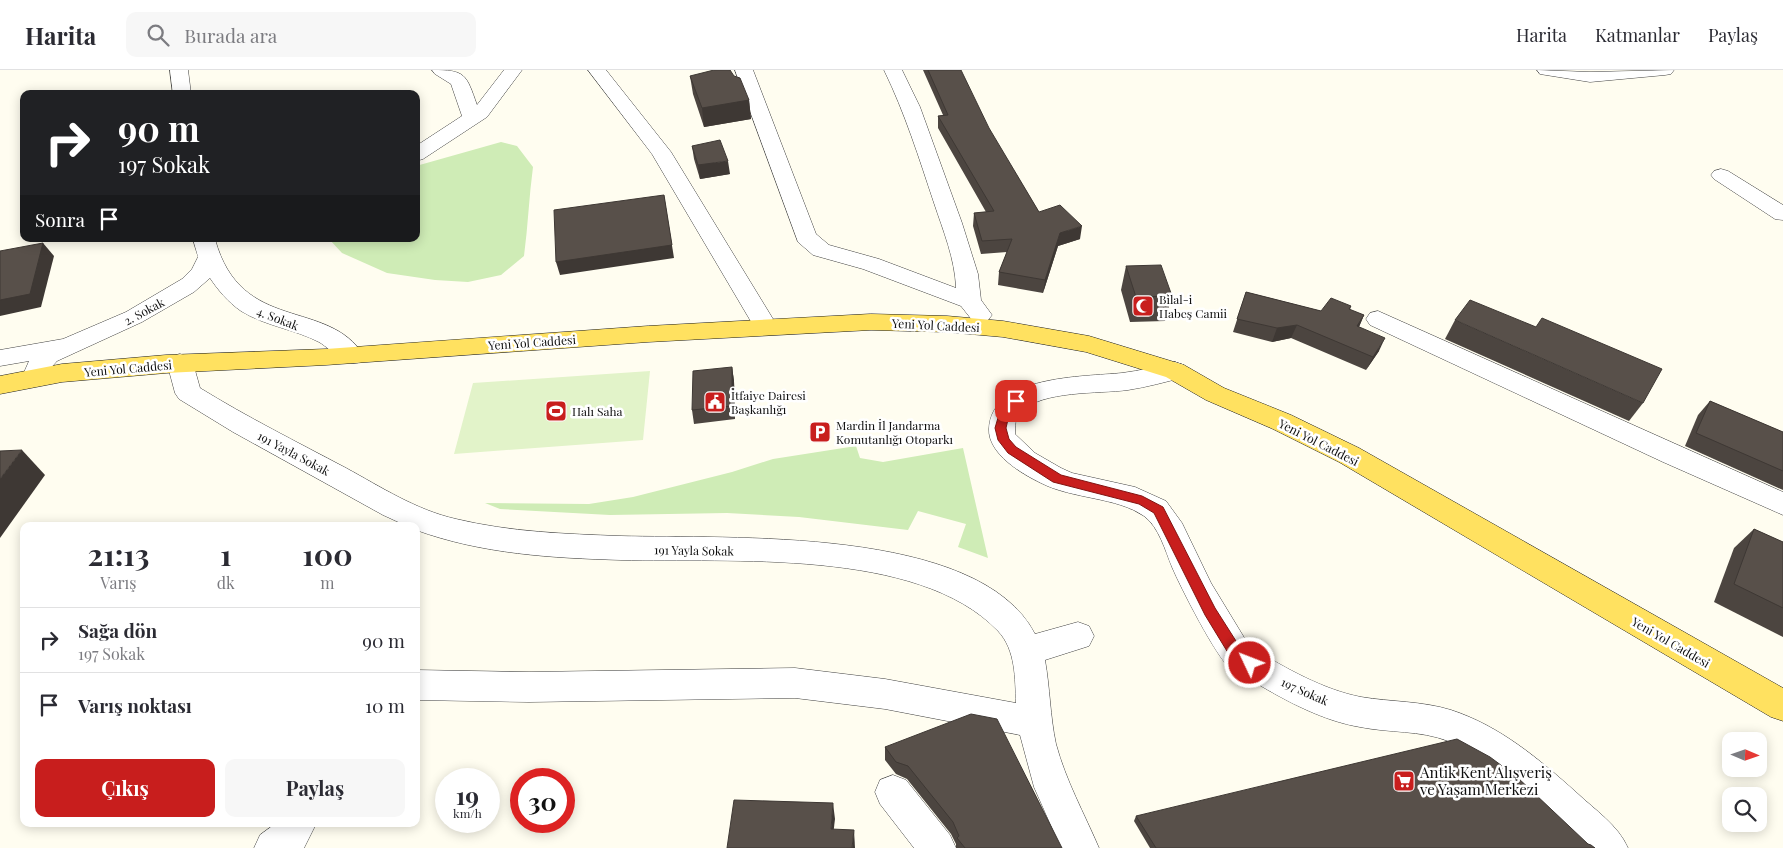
<!DOCTYPE html>
<html lang="tr">
<head>
<meta charset="utf-8">
<style>
  :root { --surface:#fff; --page:#f7f7f7; --text:#2b2b33; --muted:#7c7c81; --line:#e1e1e2; --accent:#c81e1d }
  body { margin:0; font-family:"Playfair Display",serif; background:var(--page); color:var(--text); height:100vh; display:flex; flex-direction:column; font-size:19px; white-space:nowrap }
  * { box-sizing:border-box; margin:0 }
  p { font-size:16px; color:var(--muted) }
  .icon { flex:none; width:28px; height:28px; fill:none; stroke:currentColor; stroke-width:2; stroke-linecap:round; stroke-linejoin:round }
  .map { position:relative; flex:1; overflow:hidden }
  .panel { position:absolute; left:20px; top:452px; width:400px; height:305px; display:flex; flex-direction:column; background:var(--surface); border-radius:10px; box-shadow:0 2px 12px #0003 }
  .panel>* { flex:none }
  .top-card { position:absolute; left:20px; top:20px; width:400px; height:152px; border-radius:10px; box-shadow:0 2px 12px #0003; background:#202124; color:#fff; overflow:hidden }
  .needle { width:32px; rotate:92deg }
  .controls { position:absolute; left:1722px; top:662px; display:grid; gap:10px }
  .controls a { display:grid; place-items:center; width:45px; height:45px; border-radius:10px; background:var(--surface); box-shadow:0 2px 12px #0003; font-size:25px }
  .speed { position:absolute; left:435px; top:698px; display:flex; gap:10px; font-size:25px; font-weight:700; text-align:center }
  .speed>* { display:grid; place-content:center; width:65px; height:65px; border-radius:50%; background:var(--surface); box-shadow:0 2px 12px #0003; line-height:1 }
  .speed small { font-size:12px; font-weight:400 }
  .speed .limit { border:8px solid #d22; background:#fff; color:#111 }
  .pin { position:absolute; display:grid; place-items:center; width:42px; height:42px; color:#fff; margin:-21px; border-radius:10px; box-shadow:0 2px 8px #0006 }
  .me { position:absolute; width:55px; margin:-28px; rotate:313deg; stroke-linejoin:round; filter:drop-shadow(0 0 4px #0008) }
  .turn { display:flex; align-items:center; gap:18px; height:105px; padding:0 15px; font-size:22px }
  .turn .icon { width:65px; height:65px; stroke-width:2.5 }
  .turn b { display:block; font-size:35px; line-height:42px }
  .then { display:flex; align-items:center; height:48px; padding:0 15px; background:#0003; gap:10px; font-size:19px }
  .eta { display:flex; justify-content:space-evenly; align-items:center; height:85px; text-align:center }
  .eta b { font-size:30px; font-weight:700; line-height:35px }
  .button { display:flex; gap:10px; margin-top:auto; padding:10px 15px }
  .button a { flex:1; height:58px; border-radius:10px; background:var(--accent); color:#fff; font-size:20px; font-weight:700; line-height:58px; text-align:center }
  .button a+a { background:var(--page); color:var(--text) }
  ul { padding:0; list-style:none }
  li { display:flex; align-items:center; gap:15px; height:65px; padding:0 15px; border-top:1px solid var(--line) }
  li div { flex:1 }
  li b { display:block; font-size:19px }
  li em { font-style:normal }
  header { display:flex; align-items:center; gap:30px; box-sizing:border-box; height:70px; padding:0 25px; background:var(--surface); border-bottom:1px solid var(--line) }
  header strong { font-size:24px }
  nav { display:flex; gap:28px; margin-inline-start:auto; font-size:18px }
  .search { width:350px; height:45px; background:var(--page); display:flex; align-items:center; gap:12px; box-sizing:border-box; padding:0 18px; border-radius:10px; color:var(--muted); font-size:19px }
  .map>svg:first-child { display:block }
</style>
</head>
<body>
<header>
<strong>Harita</strong>
<div class="search"><svg class="icon" aria-label="search" viewBox="0 0 24 24"><circle cx="10" cy="10" r="6"/><path d="M15 15l6 6"/></svg>Burada ara</div>
<nav><a>Harita</a><a>Katmanlar</a><a>Paylaş</a></nav>
</header>
<div class="map">
<svg width="1783" height="778" viewBox="0 0 1783 778">
  <rect width="100%" height="100%" fill="#fffdf0"/>
  <g fill="#cfecb6">
    <path d="M 501,72 L 517,76 L 533,97 C 529,126 528,156 524,186 L 501,205 L 468,212 L 435,210 L 387,203 L 342,183 L 329,169 L 416,169 L 416,96 Z"/>
    <polygon points="856,376 860,388 883,392 963,378 988,488 958,477 966,454 918,441 908,460 799,447 727,443 610,445 500,439 485,433 589,434 633,427 732,402 773,389"/>
  </g>
  <polygon fill="#e2f3c9" points="650,301 643,370 454,384 473,313"/>
  <g fill="none" stroke-linecap="round" stroke-linejoin="round">
    <g stroke="#414141" stroke-width="1">
      <g id="minor">
        <polygon points="170,0 188,0 191,24 173,24"/>
        <path d="M 432,0 C 466,0 466,4 477,35 L 504,0 L 522,0 L 487,47 L 423,89 L 416,91 L 416,76 L 462,46 L 451,14 L 435,4 Z"/>
        <polygon points="588,0 606,0 671,82 773,249 769,255 761,257 753,255 652,84"/>
        <path d="M 735,0 L 753,0 L 816,164 L 829,175 L 879,189 L 956,218 C 955,189 943,160 934,133 C 919,88 905,43 884,0 L 902,0 L 920,37 L 962,153 L 978,204 L 981,230 L 992,245 L 988,250 L 980,253 L 972,250 L 961,236 L 863,199 L 813,185 L 798,172 Z"/>
        <polygon points="1537,0 1590,2 1674,0 1671,4 1665,5 1590,12 1546,5 1540,4"/>
        <polygon points="1721,99 1728,101 1783,135 1783,150 1775,149 1714,109 1711,105 1714,101"/>
        <path d="M 193,169 L 215,169 C 241,265 328,227 364,286 L 361,292 C 342,297 334,281 319,272 C 294,259 265,256 241,241 C 228,232 218,220 210,208 L 194,222 L 142,252 L 57,291 L 49,300 L 44,313 L 35,316 L 26,313 L 22,307 L 29,291 L 0,296 L 0,280 L 63,269 L 126,242 L 182,209 L 192,199 L 198,187 Z"/>
        <polygon points="1378,241 1783,422 1783,445 1663,392 1370,255 1366,249 1370,243"/>
        <path d="M 180,284 L 189,287 L 193,293 L 200,318 C 247,347 297,372 346,398 C 381,417 416,440 456,449 C 510,462 566,464 621,466 C 727,469 979,455 1035,564 L 1078,552 L 1089,556 L 1094,566 L 1089,576 L 1045,590 C 1050,618 1050,646 1056,674 C 1066,711 1084,743 1099,778 L 1061,778 L 1034,717 L 1020,665 L 885,639 L 795,628 L 529,632 L 416,630 L 416,600 L 529,602 L 795,598 L 885,609 L 1016,633 C 1015,609 1016,580 998,561 C 918,477 729,493 621,490 C 552,488 482,484 416,460 L 416,456 L 407,456 L 383,445 L 233,362 L 179,329 L 175,323 L 167,293 L 171,287 Z"/>
        <path d="M 1175,292 L 1184,295 L 1188,301 L 1184,307 C 1166,312 1147,317 1128,320 C 1098,324 1043,320 1020,342 C 1014,348 1016,356 1015,364 L 1035,383 L 1061,398 L 1072,403 L 1135,417 L 1166,431 L 1182,453 L 1211,513 L 1245,569 L 1254,579 C 1285,598 1324,620 1361,627 C 1391,632 1422,631 1451,640 C 1500,656 1539,689 1577,723 C 1595,740 1618,755 1628,778 L 1582,778 C 1542,740 1500,692 1448,671 C 1420,660 1389,663 1360,657 C 1324,651 1288,632 1256,613 C 1248,608 1239,605 1231,599 C 1217,589 1180,516 1172,497 C 1165,480 1159,457 1144,446 C 1117,427 1072,429 1041,413 C 1022,404 988,384 989,359 C 991,305 1083,307 1122,303 C 1140,301 1157,296 1175,292 Z"/>
        <polygon points="893,705 906,710 950,765 956,778 914,778 880,734 875,722 880,710"/>
        <polygon points="275,754 316,754 304,778 254,778 260,765"/>
      </g>
    </g>
    <g stroke="#1f1f1f" stroke-width="1">
      <polygon id="major" points="871,244 947,246 1003,251 1089,266 1184,295 1224,318 1291,345 1359,378 1783,618 1783,651 1771,647 1339,392 1273,359 1206,330 1166,307 1086,282 1003,267 947,262 871,260 648,272 326,295 166,303 62,312 0,324 0,306 62,294 166,285 326,279 648,256"/>
    </g>
    <use href="#minor" fill="#fff" fill-rule="evenodd"/>
    <use href="#major" fill="#ffe160" fill-rule="evenodd"/>
  </g>
  <g fill="#4c4540">
    <polygon points="923,0 953,0 1039,142 1080,169 1058,176 1043,223 998,215 999,202 1007,182 981,184 973,156 974,143 986,142 938,58 938,46 943,45"/>
    <polygon points="690,6 749,30 751,49 704,57 693,24"/>
    <polygon points="692,76 730,104 700,109 694,89"/>
    <polygon points="1126,196 1172,226 1165,251 1130,252 1121,220"/>
    <polygon points="1246,222 1321,241 1351,236 1350,240 1364,245 1359,257 1379,281 1366,300 1291,268 1272,272 1233,262"/>
    <polygon points="1455,250 1643,333 1629,351 1445,269"/>
    <polygon points="732,297 734,311 735,349 694,354 692,340"/>
    <polygon points="1710,331 1783,362 1783,420 1685,376 1698,345"/>
    <polygon points="1754,459 1783,472 1783,567 1714,532 1734,478"/>
    <polygon points="885,677 1062,778 956,778 956,774 951,764 907,709 896,704 885,690"/>
    <polygon points="1136,746 1588,774 1595,778 1150,778 1134,751"/>
  </g>
  <g fill="#3e3834">
    <polygon points="749,30 751,49 704,57 702,38"/>
    <polygon points="728,91 730,104 700,109 698,95"/>
    <polygon points="664,125 674,188 560,205 556,192"/>
    <polygon points="1082,156 1080,169 1058,176 1043,223 1045,210 1060,163"/>
    <polygon points="43,173 54,186 41,237 0,246 0,230"/>
    <polygon points="1364,245 1358,259 1357,256"/>
    <polygon points="1297,255 1291,268 1272,272 1277,258"/>
    <polygon points="1385,268 1379,281 1366,300 1373,287"/>
    <polygon points="732,297 734,311 735,349 732,336"/>
    <polygon points="22,380 45,405 0,468 0,409"/>
    <polygon points="833,733 835,749 832,774 831,759"/>
    <polygon points="854,760 855,778 852,778"/>
  </g>
  <g fill="#58504a" stroke="#3e3834">
    <polygon points="714,0 730,0 734,6 740,8 749,30 702,38 690,6"/>
    <polygon points="928,0 961,0 989,58 1039,142 1060,135 1082,156 1060,163 1045,210 999,202 1012,169 982,171 974,143 994,141 938,46 948,45"/>
    <polygon points="720,70 728,91 698,95 692,76"/>
    <polygon points="664,125 672,175 556,192 554,140"/>
    <polygon points="43,173 30,224 0,230 0,181"/>
    <polygon points="1161,195 1172,226 1136,227 1126,196"/>
    <polygon points="1246,222 1321,241 1331,228 1351,236 1349,239 1364,245 1357,256 1385,268 1373,287 1297,255 1277,258 1237,249"/>
    <polygon points="1470,230 1536,257 1542,248 1662,299 1643,333 1455,250"/>
    <polygon points="732,297 732,336 692,340 693,301"/>
    <polygon points="1710,331 1783,362 1783,401 1696,363"/>
    <polygon points="22,380 0,409 0,381"/>
    <polygon points="1754,459 1783,472 1783,538 1734,514"/>
    <polygon points="971,644 997,649 1062,778 965,778 957,768 959,766 953,752 908,696 896,692 885,677"/>
    <polygon points="1457,669 1490,687 1517,707 1588,774 1591,775 1595,778 1156,778 1136,746"/>
    <polygon points="734,730 833,733 831,759 854,760 852,778 727,778"/>
  </g>
  <polygon fill="#c81e1d" stroke="#821413" points="1016,328 1022,331 1009,345 1006,358 1009,369 1016,377 1061,405 1142,426 1163,437 1215,538 1243,582 1255,589 1257,593 1255,597 1250,599 1233,591 1205,545 1154,443 1139,434 1053,412 1008,383 998,370 995,358 1000,341"/>
  <defs>
    <g id="mosque-square" transform="scale(1.125)"><rect x="-9" y="-9" width="18" height="18" rx="4" fill="#c81e1d" stroke="#fff"/><path d="M3.5-4.9A6 6 0 1 0 3.5 4.9A5 5 0 1 1 3.5-4.9Z" fill="#fff"/></g>
    <g id="civic-square" transform="scale(1.125)"><rect x="-9" y="-9" width="18" height="18" rx="4" fill="#c81e1d" stroke="#fff"/><path d="M-.6-6.5H3V-4.5H.6V-3L4-1V1h2V6H-6V1h2V-1L-.6-3ZM-1.2 2.5V6h2.4V2.5Z" fill="#fff"/></g>
    <g id="stadium-square" transform="scale(1.125)"><rect x="-9" y="-9" width="18" height="18" rx="4" fill="#c81e1d" stroke="#fff"/><path d="M0-5a6.5 5 0 1 0 0 10a6.5 5 0 1 0 0-10ZM-3.5-1.8h7v3.6h-7Z" fill="#fff"/></g>
    <g id="parking-square" transform="scale(1.125)"><rect x="-9" y="-9" width="18" height="18" rx="4" fill="#c81e1d" stroke="#fff"/><path d="M-3.5-5.5H1a3.5 3.5 0 0 1 0 7H-1V5.5H-3.5ZM-1-3.4V-.6H.8a1.4 1.4 0 0 0 0-2.8Z" fill="#fff"/></g>
    <g id="supermarket-square" transform="scale(1.125)"><rect x="-9" y="-9" width="18" height="18" rx="4" fill="#c81e1d" stroke="#fff"/><path d="M-6-5.5h2.5l.6 2H6L4.5 2H-2.5L-4.4-4H-6ZM-1.5 3.2a1.3 1.3 0 1 0 .1 0ZM3 3.2a1.3 1.3 0 1 0 .1 0Z" fill="#fff"/></g>
  </defs>
  <g fill-rule="evenodd">
    <use href="#mosque-square" x="1143" y="236"/>
    <use href="#civic-square" x="715" y="332"/>
    <use href="#stadium-square" x="556" y="341"/>
    <use href="#parking-square" x="820" y="362"/>
    <use href="#supermarket-square" x="1404" y="711"/>
  </g>
  <g text-anchor="middle" dominant-baseline="central" stroke-width="5" stroke-linejoin="round" paint-order="stroke">
    <g font-size="12" fill="#0e0e0e" stroke="#fff" text-anchor="start">
      <text x="1159" y="229">Bilal-i<tspan x="1159" dy="14">Habeş Camii</tspan></text>
      <text x="731" y="325">İtfaiye Dairesi<tspan x="731" dy="14">Başkanlığı</tspan></text>
      <text x="572" y="341">Halı Saha</text>
      <text x="836" y="355">Mardin İl Jandarma<tspan x="836" dy="14">Komutanlığı Otoparkı</tspan></text>
    </g>
    <g font-size="12" fill="#0e0e0e" stroke="#fff">
      <text transform="translate(144 241) rotate(-28)">2. Sokak</text>
      <text transform="translate(278 248) rotate(21)">4. Sokak</text>
      <text transform="translate(936 255) rotate(3)">Yeni Yol Caddesi</text>
      <text transform="translate(532 272) rotate(-4)">Yeni Yol Caddesi</text>
      <text transform="translate(128 298) rotate(-5)">Yeni Yol Caddesi</text>
      <text transform="translate(1319 372) rotate(27)">Yeni Yol Caddesi</text>
      <text transform="translate(294 383) rotate(28)">191 Yayla Sokak</text>
      <text transform="translate(694 480) rotate(1)">191 Yayla Sokak</text>
      <text transform="translate(1671 572) rotate(30)">Yeni Yol Caddesi</text>
      <text transform="translate(1305 621) rotate(24)">197 Sokak</text>
    </g>
    <g font-size="15" fill="#0e0e0e" stroke="#fff" text-anchor="start">
      <text x="1420" y="702">Antik Kent Alışveriş<tspan x="1420" dy="17">ve Yaşam Merkezi</tspan></text>
    </g>
  </g>
</svg>
<div class="controls">
<a><svg class="needle" viewBox="-14 -14 28 28"><path d="M0-13l5 13h-10z" fill="#e53935"/><path d="M0 13l5-13h-10z" fill="#7c7c81"/></svg></a>
<a><svg class="icon" aria-label="search" viewBox="0 0 24 24"><circle cx="10" cy="10" r="6"/><path d="M15 15l6 6"/></svg></a>
</div>
<div class="speed"><div>19<small>km/h</small></div><div class="limit">30</div></div>
<div class="pin" style="left:1016px;top:331px;background:#d93025"><svg class="icon" aria-label="arrive" viewBox="0 0 24 24"><path d="M6 21V4h12l-3 4 3 4H6"/></svg></div>
<svg class="me" style="left:1250px;top:593px" viewBox="-20 -20 40 40"><circle r="17" fill="#c81e1d" stroke="#fff" stroke-width="3"/><path d="M0-11L8 9 0 5-8 9z" fill="#fff"/></svg>
<div class="top-card">
<div class="turn"><svg class="icon" aria-label="right" viewBox="0 0 24 24"><path d="M7 20v-9h11M14 6l5 5-5 5"/></svg><div><b>90 m</b>197 Sokak</div></div>
<div class="then">Sonra<svg class="icon" aria-label="arrive" viewBox="0 0 24 24"><path d="M6 21V4h12l-3 4 3 4H6"/></svg></div>
</div>
<section class="panel">
<div class="eta">
<div><b>21:13</b><p>Varış</p></div>
<div><b>1</b><p>dk</p></div>
<div><b>100</b><p>m</p></div>
</div>
<ul>
<li><svg class="icon" aria-label="right" viewBox="0 0 24 24"><path d="M7 20v-9h11M14 6l5 5-5 5"/></svg><div><b>Sağa dön</b><p>197 Sokak</p></div><em>90 m</em></li>
<li><svg class="icon" aria-label="arrive" viewBox="0 0 24 24"><path d="M6 21V4h12l-3 4 3 4H6"/></svg><div><b>Varış noktası</b></div><em>10 m</em></li>
</ul>
<div class="button"><a>Çıkış</a><a>Paylaş</a></div>
</section>
</div>
</body>
</html>
